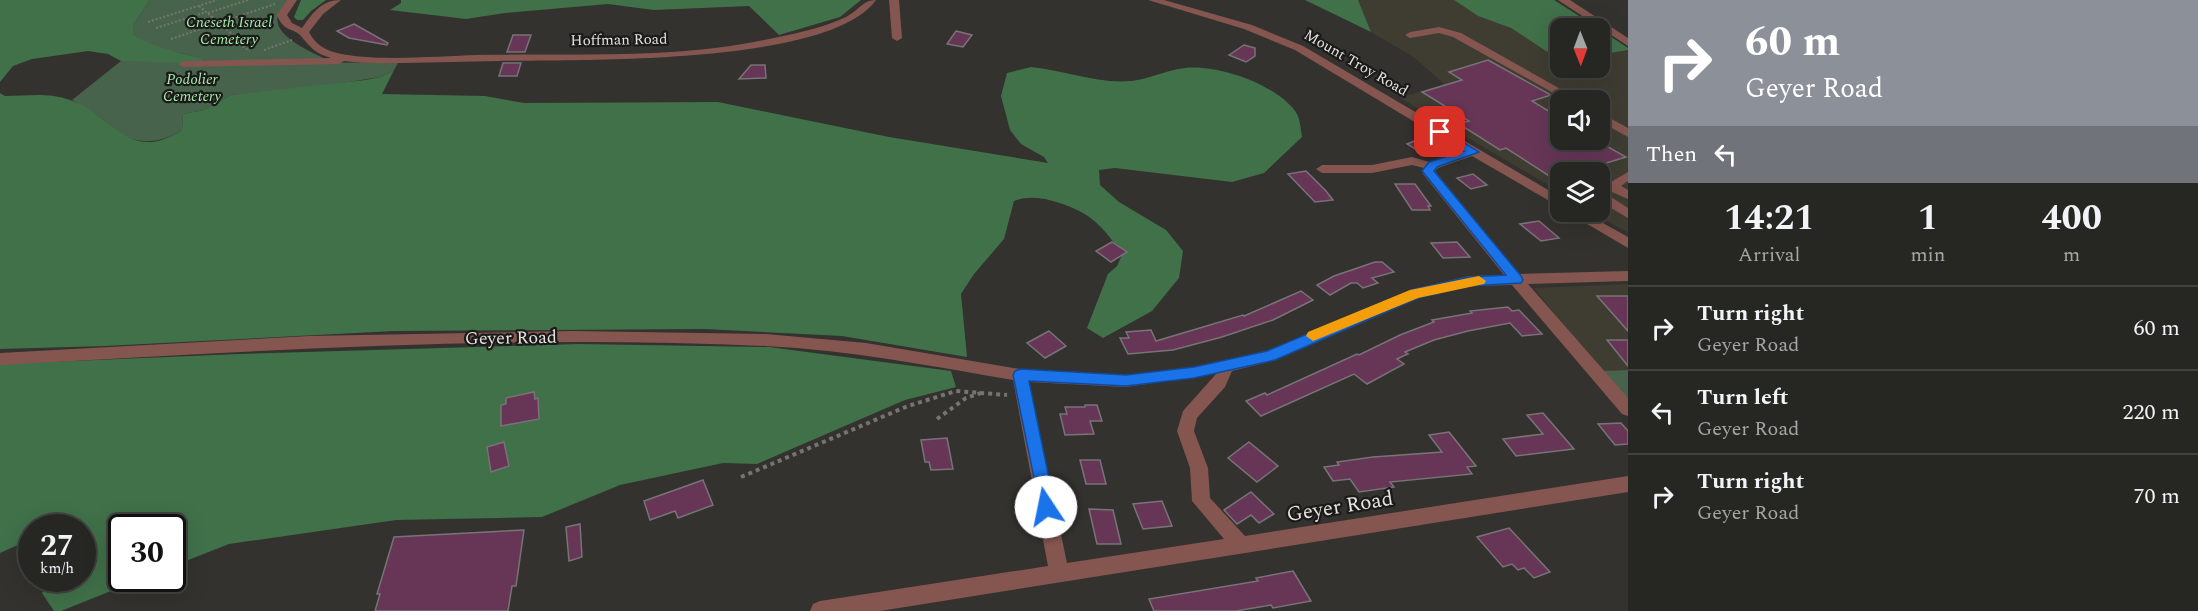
<!DOCTYPE html>
<html lang="en">
<head>
<meta charset="utf-8">
<style>
  :root { --surface:#262623; --page:#2e2e2b; --text:#f1f3f6; --muted:#a4a5a6; --line:#424341 }
  body { margin:0; font-family:Spectral,serif; background:var(--page); color:var(--text); height:100vh; display:flex; flex-direction:column; font-size:22px; white-space:nowrap }
  * { box-sizing:border-box; margin:0 }
  p { font-size:20px; color:var(--muted) }
  .icon { flex:none; width:33px; height:33px; fill:none; stroke:currentColor; stroke-width:2; stroke-linecap:round; stroke-linejoin:round }
  .map { position:relative; flex:1; overflow:hidden }
  .panel { display:flex; flex-direction:column; background:var(--surface); width:570px }
  .panel>* { flex:none }
  .hud { background:#8c9099; color:#fff; overflow:hidden }
  .needle { width:39px; rotate:179deg }
  .fabs { position:absolute; left:1550px; top:18px; display:grid; gap:12px }
  .fabs a { display:grid; place-items:center; width:60px; height:60px; border-radius:12px; background:var(--surface); box-shadow:0 6px 24px #0002,0 0 0 2px var(--line); font-size:30px }
  .speed { position:absolute; left:18px; top:514px; display:flex; gap:12px; font-size:30px; font-weight:700; text-align:center }
  .speed>* { display:grid; place-content:center; width:78px; height:78px; border-radius:50%; background:var(--surface); box-shadow:0 6px 24px #0002,0 0 0 2px var(--line); line-height:1 }
  .speed small { font-size:15px; font-weight:400 }
  .speed .limit { border:3px solid #111; border-radius:9px; background:#fff; color:#111 }
  .pin { position:absolute; display:grid; place-items:center; width:51px; height:51px; color:#fff; margin:-26px; border-radius:12px; box-shadow:0 3px 9px #0006 }
  .me { position:absolute; width:66px; margin:-33px; rotate:349deg; stroke-linejoin:round; filter:drop-shadow(0 0 4px #0008) }
  .turn { display:flex; align-items:center; gap:21px; height:126px; padding:0 18px; font-size:27px }
  .turn .icon { width:78px; height:78px; stroke-width:2.5 }
  .turn b { display:block; font-size:42px; line-height:51px }
  .then { display:flex; align-items:center; height:57px; padding:0 18px; background:#0003; gap:12px; font-size:22px }
  .eta { display:flex; justify-content:space-evenly; align-items:center; height:102px; text-align:center }
  .eta b { font-size:36px; font-weight:700; line-height:42px }
  ul { padding:0; list-style:none }
  li { display:flex; align-items:center; gap:18px; height:84px; padding:0 18px; border-top:2px solid var(--line) }
  li div { flex:1 }
  li b { display:block; font-size:22px }
  li em { font-style:normal }
  main { display:flex; flex:1; min-height:0 }
  .map>svg:first-child { display:block }
</style>
</head>
<body>
<main>
<div class="map">
<svg width="1628" height="611" viewBox="0 0 1628 611">
  <rect width="100%" height="100%" fill="#33322f"/>
  <g fill="#3f3c32" fill-rule="evenodd">
    <path d="M 1358,0 L 1454,0 L 1478,16 L 1511,28 L 1546,51 L 1560,57 L 1560,68 L 1599,68 L 1599,55 L 1628,50 L 1628,233 L 1592,212 L 1599,212 L 1599,172 L 1560,172 L 1560,192 L 1400,98 L 1444,84 L 1415,58 L 1371,32 ZM 1560,100 L 1599,100 L 1599,140 L 1560,140 Z"/>
    <polygon points="1628,284 1628,370 1600,371 1534,288"/>
  </g>
  <g fill="#48634b">
    <path d="M 150,0 L 289,0 C 285,5 280,10 278,16 C 272,36 312,52 325,59 L 201,61 C 191,53 176,53 164,49 C 152,46 142,41 133,34 L 133,25 Z"/>
    <path d="M 121,61 L 398,63 L 394,70 L 381,77 L 308,88 L 231,95 L 204,110 L 183,114 L 182,130 C 160,144 137,146 115,130 C 110,126 106,121 101,118 C 92,111 81,106 72,100 Z"/>
    <polygon points="1628,370 1628,404 1600,371"/>
  </g>
  <g fill="#407149">
    <path d="M 0,0 L 150,0 L 133,25 L 133,34 C 154,49 178,51 202,59 L 201,61 L 182,63 L 121,61 L 108,54 L 88,51 L 32,59 L 13,66 L 0,82 Z"/>
    <polygon points="301,0 326,0 311,11 303,20 297,20 294,17"/>
    <polygon points="401,0 861,0 840,17 779,35 749,6 654,10 608,4 505,13 466,19 390,10 401,3"/>
    <polygon points="1305,0 1358,0 1371,32"/>
    <polygon points="1454,0 1554,0 1598,28 1560,28 1560,57 1546,51 1511,28 1478,16"/>
    <polygon points="1599,29 1628,48 1628,50 1599,55"/>
    <path d="M 1031,67 C 1064,70 1097,84 1131,81 C 1149,79 1167,70 1185,68 C 1218,64 1279,85 1297,114 C 1300,120 1301,130 1302,137 L 1264,173 L 1232,182 L 1115,168 L 1099,170 L 1100,185 L 1119,202 L 1166,230 L 1183,251 L 1179,278 L 1152,311 L 1103,338 L 1087,328 L 1108,274 L 1117,266 L 1122,255 C 1113,240 1099,222 1083,213 C 1065,203 1034,192 1014,201 L 1004,239 L 974,274 L 961,294 L 967,357 L 842,336 L 705,329 L 394,331 L 105,346 L 0,349 L 0,93 L 5,96 C 27,96 48,92 70,100 C 113,114 128,165 182,130 L 183,114 L 204,110 L 231,95 L 365,80 L 381,77 L 394,70 L 382,94 L 485,96 L 524,103 L 718,102 L 889,137 L 1048,163 L 1044,157 L 1021,144 L 1010,130 L 1001,96 L 1007,73 Z"/>
    <polygon points="579,344 769,347 951,371 956,387 905,400 757,464 723,463 620,485 542,517 396,520 229,544 173,566 172,528 122,528 122,579 141,579 61,611 54,611 42,593 53,579 82,579 82,528 72,528 71,522 56,528 32,528 31,539 0,553 0,364 238,354"/>
  </g>
  <g fill="#673657" stroke="#787376" stroke-width="1.5">
    <polygon points="354,24 388,43 387,45 349,38 337,31"/>
    <polygon points="956,31 972,35 963,47 947,44"/>
    <polygon points="513,35 531,35 525,52 507,52"/>
    <polygon points="1244,45 1255,48 1255,56 1246,62 1229,55"/>
    <polygon points="1488,60 1551,95 1532,101 1560,118 1560,140 1596,140 1626,157 1577,172 1560,172 1560,183 1506,148 1500,150 1459,124 1469,121 1422,92 1462,80 1449,72"/>
    <polygon points="503,63 521,63 517,76 499,76"/>
    <polygon points="751,65 765,65 766,78 739,79"/>
    <polygon points="1429,135 1444,144 1422,153 1407,144"/>
    <polygon points="1306,171 1326,191 1333,200 1315,202 1288,174"/>
    <polygon points="1473,174 1487,185 1471,189 1457,178"/>
    <polygon points="1395,184 1415,184 1431,206 1428,206 1430,210 1412,210"/>
    <polygon points="1539,221 1559,238 1541,241 1520,224"/>
    <polygon points="1112,242 1127,252 1111,262 1096,251"/>
    <polygon points="1457,242 1470,257 1443,258 1431,243"/>
    <polygon points="1375,262 1382,262 1394,272 1372,278 1378,283 1363,288 1357,283 1351,283 1330,295 1317,285 1334,276"/>
    <polygon points="1301,291 1313,300 1273,320 1222,337 1173,350 1128,354 1120,338 1129,338 1126,332 1151,330 1156,341 1243,315 1244,316"/>
    <polygon points="1597,296 1628,296 1628,331"/>
    <polygon points="1508,307 1512,311 1519,310 1542,334 1522,336 1510,323 1468,331 1434,340 1405,352 1408,354 1397,359 1404,364 1367,384 1354,374 1261,416 1246,401 1265,393 1267,395 1357,354 1359,355 1400,335 1434,322 1432,320 1472,313 1470,311"/>
    <polygon points="1049,331 1066,346 1045,358 1027,343"/>
    <polygon points="1607,340 1628,340 1628,366"/>
    <polygon points="534,392 535,399 538,398 539,419 501,426 501,405 506,404 506,398"/>
    <polygon points="1085,405 1097,405 1102,421 1090,421 1094,434 1065,435 1060,414 1067,414 1065,407 1085,407"/>
    <polygon points="1543,413 1574,449 1516,456 1503,439 1543,434 1527,415"/>
    <polygon points="1621,423 1628,431 1628,444 1615,445 1598,424"/>
    <polygon points="1449,432 1476,466 1467,467 1472,474 1390,482 1394,487 1359,492 1350,479 1333,481 1324,467 1339,465 1337,462 1373,457 1442,452 1429,435"/>
    <polygon points="947,438 953,469 931,470 929,462 925,462 921,440"/>
    <polygon points="504,442 509,466 491,472 487,447"/>
    <polygon points="1249,442 1278,466 1257,482 1228,458"/>
    <polygon points="1080,460 1100,460 1106,484 1086,484"/>
    <polygon points="703,480 713,505 678,518 675,511 650,520 644,501"/>
    <polygon points="1251,492 1274,514 1259,523 1251,515 1237,524 1224,510"/>
    <polygon points="1162,501 1172,526 1143,529 1133,504"/>
    <polygon points="1089,509 1113,510 1121,544 1097,544"/>
    <polygon points="580,524 582,557 569,561 566,527"/>
    <polygon points="1509,528 1550,572 1534,578 1524,568 1518,570 1512,564 1503,567 1477,537"/>
    <polygon points="524,530 516,586 512,586 508,611 375,611 380,594 377,594 394,537"/>
    <polygon points="1293,571 1311,601 1273,608 1271,605 1236,611 1154,611 1149,599 1258,581 1256,578"/>
  </g>
  <g fill="none" stroke-linecap="round" stroke-linejoin="round">
    <g stroke="#757471" stroke-width="2" stroke-dasharray="2 2" stroke-linecap="butt">
      <polyline points="199,6 238,39 235,42 250,51"/>
      <polyline points="208,13 248,0"/>
      <polyline points="148,22 217,0"/>
      <polyline points="156,28 206,12"/>
      <polyline points="171,39 275,4"/>
      <polyline points="264,50 292,40"/>
    </g>
    <g stroke="#757471" stroke-width="4" stroke-dasharray="4 4" stroke-linecap="butt">
      <polyline points="937,419 966,398 981,393"/>
      <polyline points="741,477 908,406 956,391 1007,395"/>
    </g>
    <g fill="#85564f" fill-rule="evenodd">
      <path d="M 287,0 L 297,0 L 287,15 L 292,23 L 302,28 C 313,13 321,0 341,0 L 323,14 L 309,32 C 315,44 325,50 337,53 C 374,62 438,56 478,55 C 569,53 664,59 754,42 C 784,36 818,30 846,17 C 858,11 863,0 876,0 C 829,66 578,59 499,61 C 467,62 435,62 403,63 C 384,63 364,64 344,61 L 339,64 L 184,67 L 178,64 L 184,61 L 331,58 C 316,54 310,47 301,36 C 293,27 284,33 277,15 Z"/>
      <polygon points="889,0 899,0 902,38 897,41 892,38"/>
      <path d="M 1148,0 L 1164,0 L 1252,25 L 1303,46 L 1560,197 L 1560,207 L 1472,156 L 1438,168 L 1435,171 L 1519,274 L 1628,271 L 1628,281 L 1528,284 L 1628,398 L 1628,416 L 1622,414 L 1512,285 L 1469,286 L 1419,298 L 1276,360 L 1232,371 L 1225,387 L 1197,418 L 1194,431 L 1208,468 L 1210,498 L 1245,536 L 1628,476 L 1628,492 L 880,611 L 810,611 L 813,604 L 820,601 L 1048,566 L 1013,380 C 931,366 849,350 765,346 C 511,334 254,351 0,365 L 0,353 L 309,336 L 573,331 L 766,334 L 866,343 L 1020,369 L 1126,375 L 1194,367 L 1267,351 L 1410,290 L 1469,276 L 1504,275 L 1423,174 L 1422,171 L 1424,168 L 1412,165 L 1372,173 L 1322,173 L 1316,169 L 1322,165 L 1372,165 L 1412,157 L 1430,162 L 1463,151 L 1295,50 L 1244,29 ZM 1216,374 L 1183,411 L 1177,431 L 1190,468 L 1192,501 L 1224,539 L 1067,563 L 1029,382 L 1126,387 Z"/>
      <polygon points="1558,0 1570,0 1628,38 1628,46"/>
      <polygon points="1439,27 1461,33 1580,100 1566,100 1453,37 1439,33 1410,38 1405,35 1410,32"/>
      <polygon points="1599,112 1628,128 1628,137 1599,121"/>
      <polygon points="1628,172 1628,181 1621,186 1628,190 1628,199 1612,192 1608,195 1628,208 1628,218 1599,201 1599,189"/>
      <polygon points="1567,212 1583,212 1628,237 1628,248"/>
    </g>
  </g>
  <polygon fill="#1a73e8" stroke="#114b97" stroke-width="1.5" points="1440,128 1479,152 1437,167 1434,171 1521,276 1523,280 1521,283 1469,286 1418,298 1275,360 1194,378 1126,386 1029,381 1055,507 1052,512 1046,515 1041,512 1013,375 1015,371 1020,369 1126,375 1194,367 1267,351 1415,289 1469,277 1506,275 1422,171 1429,162 1464,151 1436,134 1434,132"/>
  <polygon fill="#f59e0b" points="1479,276 1486,281 1484,284 1418,298 1313,341 1306,336 1308,332 1410,290"/>
  <g text-anchor="middle" dominant-baseline="central" stroke-width="4.5" stroke-linejoin="round" paint-order="stroke">
    <g font-size="15" font-style="italic" fill="#a3ecae" stroke="#1b1a19">
      <text x="229" y="22">Cneseth Israel<tspan x="229" dy="17">Cemetery</tspan></text>
      <text x="192" y="79">Podolier<tspan x="192" dy="17">Cemetery</tspan></text>
    </g>
    <g font-size="15" fill="#e3e3e0" stroke="#1b1a19">
      <text transform="translate(619 40) rotate(-1)">Hoffman Road</text>
      <text transform="translate(1356 63) rotate(30)">Mount Troy Road</text>
    </g>
    <g font-size="18" fill="#e3e3e0" stroke="#1b1a19">
      <text transform="translate(511 338) rotate(-1)">Geyer Road</text>
    </g>
    <g font-size="21" fill="#e3e3e0" stroke="#1b1a19">
      <text transform="translate(1340 507) rotate(-9)">Geyer Road</text>
    </g>
  </g>
</svg>
<div class="fabs">
<a><svg class="needle" viewBox="-14 -14 28 28"><path d="M0-13l5 13h-10z" fill="#e53935"/><path d="M0 13l5-13h-10z" fill="#a4a5a6"/></svg></a>
<a><svg class="icon" aria-label="sound" viewBox="0 0 24 24"><path d="M4 9h4l5-4v14l-5-4H4zM17 9q2 3 0 6"/></svg></a>
<a><svg class="icon" aria-label="layers" viewBox="0 0 24 24"><path d="M12 4l9 5-9 5-9-5zM3 14l9 5 9-5"/></svg></a>
</div>
<div class="speed"><div>27<small>km/h</small></div><div class="limit">30</div></div>
<div class="pin" style="left:1440px;top:132px;background:#d93025"><svg class="icon" aria-label="arrive" viewBox="0 0 24 24"><path d="M6 21V4h12l-3 4 3 4H6"/></svg></div>
<svg class="me" style="left:1046px;top:507px" viewBox="-20 -20 40 40"><circle r="19" fill="#fff"/><path d="M0-13L10 11 0 6-10 11z" fill="#1a73e8"/></svg>
</div>
<section class="panel">
<div class="hud">
<div class="turn"><svg class="icon" aria-label="right" viewBox="0 0 24 24"><path d="M7 20v-9h11M14 6l5 5-5 5"/></svg><div><b>60 m</b>Geyer Road</div></div>
<div class="then">Then<svg class="icon" aria-label="left" viewBox="0 0 24 24"><path d="M17 20v-9H6M10 6l-5 5 5 5"/></svg></div>
</div>
<div class="eta">
<div><b>14:21</b><p>Arrival</p></div>
<div><b>1</b><p>min</p></div>
<div><b>400</b><p>m</p></div>
</div>
<ul>
<li><svg class="icon" aria-label="right" viewBox="0 0 24 24"><path d="M7 20v-9h11M14 6l5 5-5 5"/></svg><div><b>Turn right</b><p>Geyer Road</p></div><em>60 m</em></li>
<li><svg class="icon" aria-label="left" viewBox="0 0 24 24"><path d="M17 20v-9H6M10 6l-5 5 5 5"/></svg><div><b>Turn left</b><p>Geyer Road</p></div><em>220 m</em></li>
<li><svg class="icon" aria-label="right" viewBox="0 0 24 24"><path d="M7 20v-9h11M14 6l5 5-5 5"/></svg><div><b>Turn right</b><p>Geyer Road</p></div><em>70 m</em></li>
</ul>
</section>
</main>
</body>
</html>
